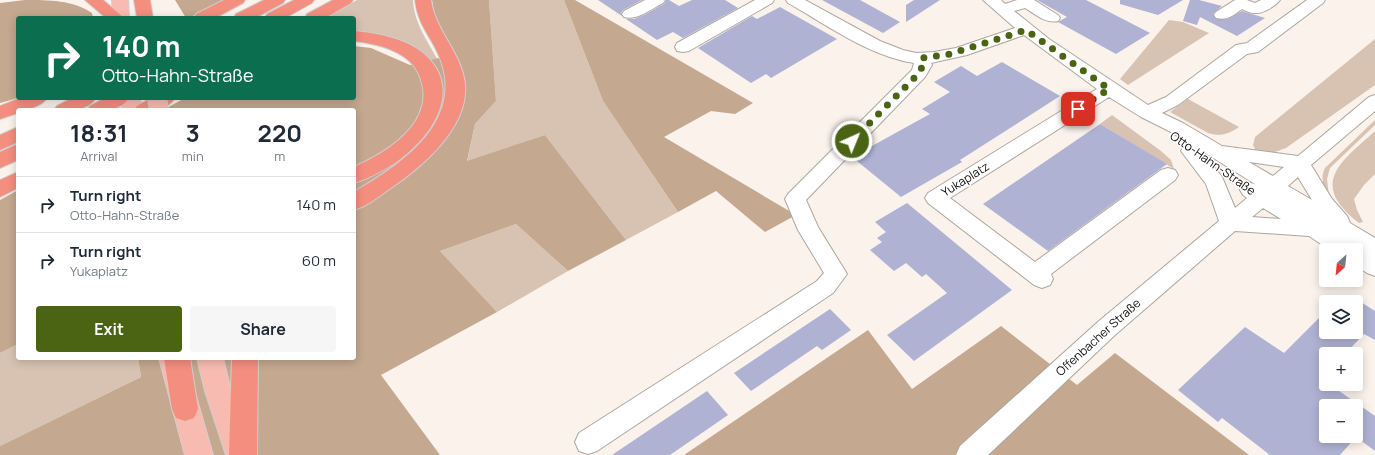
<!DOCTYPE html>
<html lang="en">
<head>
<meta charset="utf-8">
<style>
  :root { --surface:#fff; --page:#f6f6f7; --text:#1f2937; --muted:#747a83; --line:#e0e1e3; --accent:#4b6414 }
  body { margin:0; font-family:Manrope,sans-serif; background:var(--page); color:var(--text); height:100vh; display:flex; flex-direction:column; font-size:15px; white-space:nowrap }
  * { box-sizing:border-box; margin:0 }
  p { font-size:13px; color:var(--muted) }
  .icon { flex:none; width:22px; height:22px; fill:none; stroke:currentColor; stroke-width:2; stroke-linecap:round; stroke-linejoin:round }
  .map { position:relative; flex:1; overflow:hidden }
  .panel { position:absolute; left:16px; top:108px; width:340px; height:252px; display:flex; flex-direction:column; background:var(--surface); border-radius:4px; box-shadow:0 2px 10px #0003 }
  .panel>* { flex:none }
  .guide { position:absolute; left:16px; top:16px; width:340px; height:84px; border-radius:4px; box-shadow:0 2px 10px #0003; background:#0b6e4f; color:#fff; overflow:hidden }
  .needle { width:26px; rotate:207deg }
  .controls { position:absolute; left:1319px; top:243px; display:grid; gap:8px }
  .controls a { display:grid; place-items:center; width:44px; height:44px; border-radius:4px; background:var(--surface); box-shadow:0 2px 10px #0003; font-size:20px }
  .pin { position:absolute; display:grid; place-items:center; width:34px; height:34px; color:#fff; margin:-17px; border-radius:8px; box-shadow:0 2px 6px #0006 }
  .me { position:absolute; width:44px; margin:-22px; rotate:44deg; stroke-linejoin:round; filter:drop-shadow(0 0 3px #0008) }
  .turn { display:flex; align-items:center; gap:14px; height:84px; padding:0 20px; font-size:18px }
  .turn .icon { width:52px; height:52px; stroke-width:2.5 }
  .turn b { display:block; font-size:28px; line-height:34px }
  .eta { display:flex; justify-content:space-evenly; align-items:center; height:68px; text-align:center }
  .eta b { font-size:24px; font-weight:700; line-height:28px }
  .primary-button { display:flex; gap:8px; margin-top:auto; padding:8px 20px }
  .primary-button a { flex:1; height:46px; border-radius:4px; background:var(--accent); color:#fff; font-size:16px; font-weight:700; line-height:46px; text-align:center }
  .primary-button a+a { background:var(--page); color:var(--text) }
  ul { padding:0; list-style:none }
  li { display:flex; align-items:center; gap:12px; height:56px; padding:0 20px; border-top:1px solid var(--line) }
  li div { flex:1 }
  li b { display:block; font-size:15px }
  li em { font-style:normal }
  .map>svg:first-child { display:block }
</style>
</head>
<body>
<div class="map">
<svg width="1375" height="455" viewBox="0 0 1375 455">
  <rect width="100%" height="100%" fill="#faf2eb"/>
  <g fill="#d8c3b2">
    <path d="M 357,0 L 413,0 C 414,24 429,43 440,64 L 431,65 L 354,33 L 354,18 L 324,18 Z"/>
    <polygon points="489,0 564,0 603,101 678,212 626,240 545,135 467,162 475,124 496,101"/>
    <polygon points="1169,20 1183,22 1209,33 1128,85 1120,79"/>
    <polygon points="1375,39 1375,85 1286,148 1272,153 1257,153 1253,145 1255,137"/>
    <path d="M 1188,99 L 1239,127 C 1229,134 1220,137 1208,133 L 1170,112 Z"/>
    <polygon points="1112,115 1161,151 1171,160 1174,169 1100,124"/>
    <path d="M 1375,120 L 1375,125 L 1330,168 L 1327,179 L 1329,196 C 1323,186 1320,178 1325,168 Z"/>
    <path d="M 1375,131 L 1375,174 L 1364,185 L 1354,199 L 1357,210 L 1363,222 L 1359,223 C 1308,183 1341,162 1375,131 Z"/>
    <polygon points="516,224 568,271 497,312 440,251"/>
    <polygon points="18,344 18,358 138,358 141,377 0,446 0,353"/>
  </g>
  <g fill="#c4a890">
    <path d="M 25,0 C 49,0 73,0 92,13 L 93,18 L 18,18 L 18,98 L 0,103 L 0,3 Z"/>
    <polygon points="175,0 223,0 189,18 186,18"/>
    <polygon points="432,0 489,0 496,101 475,124 467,161 545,135 626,240 568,271 516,224 440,251 497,312 381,375 440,455 0,455 0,446 141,377 138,358 354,358 354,110 163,110 185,98 354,98 354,46 371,48 410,65 451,55 437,28"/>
    <polygon points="564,0 575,0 753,103 735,114 711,111 664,137 796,215 765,232 716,191 678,212 603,101"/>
    <polygon points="18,190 18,344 0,353 0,200"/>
    <polygon points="1001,326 1077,385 1115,353 1249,455 684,455 868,330 912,389"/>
  </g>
  <g fill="#b0b2d3" fill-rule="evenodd">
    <polygon points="598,0 642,0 623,10 621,13 622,16"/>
    <polygon points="666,0 669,0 679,6 692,0 725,0 738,8 683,38 673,32 657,40 626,19 634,19 644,15 664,4"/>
    <polygon points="822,0 860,0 900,22 883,33"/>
    <polygon points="914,0 940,0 906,22 906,5"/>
    <polygon points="1037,0 1086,0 1150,33 1116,54 1058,22 1067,17"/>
    <polygon points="1120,0 1183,0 1158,15 1120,4"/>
    <polygon points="1190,0 1199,0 1222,6 1213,14 1216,19 1227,19 1242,11 1265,18 1237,36 1200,17 1197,25 1183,21"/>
    <polygon points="780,7 837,39 771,78 766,74 751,83 698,48 752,16 757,19"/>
    <polygon points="1002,62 1060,96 960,160 962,162 901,197 852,157 930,114 922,109 950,92 934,82 961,66 977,76"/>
    <polygon points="1100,124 1167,164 1048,251 983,204"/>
    <polygon points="907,203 1012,290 914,361 887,335 947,293 926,274 922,277 906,263 894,271 870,250 882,242 877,238 886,232 875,222"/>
    <path d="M 1356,299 L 1375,311 L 1375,340 L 1364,334 L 1345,354 L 1326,354 L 1326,384 L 1329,384 L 1375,416 L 1375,451 L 1356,437 L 1340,455 L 1270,455 L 1222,418 L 1218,422 L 1178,390 L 1245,327 L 1284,353 L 1326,311 L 1326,332 L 1356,332 ZM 1326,406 L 1356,406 L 1356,436 L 1326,436 Z"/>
    <polygon points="830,309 851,330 822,350 817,346 751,391 734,373"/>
    <polygon points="707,391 728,415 670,455 612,455"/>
  </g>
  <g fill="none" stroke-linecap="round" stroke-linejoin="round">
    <g stroke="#ada69f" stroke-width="2">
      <g id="minor">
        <path d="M 645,0 L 665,0 L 663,3 C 651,9 637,21 624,17 L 622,14 L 624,11 Z"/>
        <polygon points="755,0 774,0 772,3 689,51 683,52 677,51 675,47 677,43"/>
        <path d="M 786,0 L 805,0 L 880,41 L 903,50 L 916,53 L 934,52 L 956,48 L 1015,28 L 983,0 L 1001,0 L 1005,4 L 1017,0 L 1034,0 L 1058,15 L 1060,18 L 1058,21 C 1046,24 1035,14 1025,8 L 1014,11 L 1049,39 L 1148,105 L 1166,97 L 1236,45 L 1247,43 L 1307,0 L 1325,0 L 1323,3 L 1258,52 L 1247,54 L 1178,105 L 1162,113 L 1183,123 L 1222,146 L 1298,156 L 1369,97 L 1375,95 L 1375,111 L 1311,165 L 1332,199 L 1347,216 L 1350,223 L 1375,238 L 1375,276 L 1367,273 L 1356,266 L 1356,250 L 1330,250 L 1309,236 L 1235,231 L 1115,335 L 988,455 L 956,455 L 960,446 L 1099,321 L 1219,221 L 1206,184 L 1181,151 L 1184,146 L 1191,144 L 1169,131 L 1141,117 L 1109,97 L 950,198 L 1035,262 L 1161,170 L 1168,168 L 1175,170 L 1178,175 L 1175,180 L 1051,274 L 1053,279 L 1050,285 L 1042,288 L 1034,285 L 928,203 L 925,198 L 928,193 L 1097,89 L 1024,35 L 967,55 L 931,63 L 932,65 L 925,77 L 806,200 L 818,227 L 847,274 L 833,293 L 597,451 L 588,454 L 579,451 L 575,442 L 579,433 L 817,281 L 824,273 L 798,230 L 785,199 L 788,194 L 912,70 L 914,63 C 869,56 827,25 788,3 ZM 1202,151 L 1255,184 L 1250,183 L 1243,185 L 1240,190 L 1243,195 L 1247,198 L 1235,208 L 1222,177 ZM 1249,162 L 1284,167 L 1273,176 ZM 1298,177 L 1312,200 L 1288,186 ZM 1263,208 L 1281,219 L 1252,217 Z"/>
        <path d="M 1235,0 L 1247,0 L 1255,3 L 1261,0 L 1280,0 C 1276,6 1262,14 1255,13 C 1250,13 1246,11 1242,9 C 1234,15 1227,21 1216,18 L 1214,15 L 1216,12 Z"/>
      </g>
    </g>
    <g stroke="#cfcfcf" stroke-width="2">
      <g id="major">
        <polygon points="112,0 128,0 129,18 113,18"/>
        <polygon points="122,98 140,98 142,110 122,110"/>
        <polygon points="159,358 185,358 213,455 185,455"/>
        <polygon points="197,358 223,358 231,391 254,455 226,455 205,391"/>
      </g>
    </g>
    <g stroke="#cfcfcf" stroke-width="2">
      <g id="highway">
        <polygon points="85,0 103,0 124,18 106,18"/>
        <polygon points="134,0 150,0 153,18 137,18"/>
        <polygon points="224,0 245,0 243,3 215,18 194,18 196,14"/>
        <polygon points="264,0 285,0 283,3 255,18 234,18 236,14"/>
        <polygon points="294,0 314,0 312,3 285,18 265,18 267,14"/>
        <polygon points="333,0 353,0 351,3 325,18 305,18 307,14"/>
        <path d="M 415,0 L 431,0 C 435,31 462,53 465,84 C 469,128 421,168 388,190 C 377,198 367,206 354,210 L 354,192 C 400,165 463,124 441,61 C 433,38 418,27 415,0 Z"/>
        <path d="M 354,31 C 377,33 404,38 423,53 C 466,90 430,139 395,163 C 382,171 368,179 354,183 L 354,167 C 376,157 401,143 415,122 C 421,113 425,100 423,89 C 419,54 385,45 354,41 Z"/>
        <path d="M 20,98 L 47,98 C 42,106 28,110 18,110 L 18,113 L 0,119 L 0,106 Z"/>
        <path d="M 72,98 L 96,98 C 87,112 69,110 54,110 L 57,106 Z"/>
        <path d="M 105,98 L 129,98 C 120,112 102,110 87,110 L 90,106 Z"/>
        <path d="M 151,98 L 175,98 C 166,112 149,110 134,110 L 137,106 Z"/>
        <polygon points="18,127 18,142 0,150 0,135"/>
        <polygon points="18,144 18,160 0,168 0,152"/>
        <polygon points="18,172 18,188 0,197 0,180"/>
        <polygon points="164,358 190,358 198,409 194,418 185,421 176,418 172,409"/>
        <polygon points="232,358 258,358 257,455 229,455"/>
      </g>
    </g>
    <use href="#minor" fill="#fff" fill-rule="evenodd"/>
    <use href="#major" fill="#f8bbb2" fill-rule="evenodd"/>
    <use href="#highway" fill="#f48e7f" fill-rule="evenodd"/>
    <g stroke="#cfcfcf" stroke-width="20" stroke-linecap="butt">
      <polyline id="major-bridge" points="157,98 159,110"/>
    </g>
    <use href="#major-bridge" stroke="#f8bbb2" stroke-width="18"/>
  </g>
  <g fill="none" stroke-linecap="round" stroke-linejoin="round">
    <polyline stroke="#4b6414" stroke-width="7" stroke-dasharray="0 12.6" points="852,141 919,73 923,65 922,58 950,54 1026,30 1109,89 1078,109"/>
  </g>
  <g text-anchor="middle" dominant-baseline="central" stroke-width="3" stroke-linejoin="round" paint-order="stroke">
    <g font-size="12" fill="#110f0d" stroke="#fff">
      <text transform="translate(1213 163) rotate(35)">Otto-Hahn-Straße</text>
      <text transform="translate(965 179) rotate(-32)">Yukaplatz</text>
      <text transform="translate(1098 337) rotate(-42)">Offenbacher Straße</text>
    </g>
  </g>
</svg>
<div class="controls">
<a><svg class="needle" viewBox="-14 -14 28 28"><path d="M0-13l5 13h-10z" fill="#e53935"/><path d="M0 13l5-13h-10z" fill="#747a83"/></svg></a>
<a><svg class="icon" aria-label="layers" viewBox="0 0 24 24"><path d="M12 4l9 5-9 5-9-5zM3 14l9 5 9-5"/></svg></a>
<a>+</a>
<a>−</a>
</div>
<div class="pin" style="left:1078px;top:109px;background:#d93025"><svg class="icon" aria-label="arrive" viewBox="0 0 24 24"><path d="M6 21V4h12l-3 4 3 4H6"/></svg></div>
<svg class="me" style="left:852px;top:141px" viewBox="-20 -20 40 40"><circle r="17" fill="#4b6414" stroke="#fff" stroke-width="3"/><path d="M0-11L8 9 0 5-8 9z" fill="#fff"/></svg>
<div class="guide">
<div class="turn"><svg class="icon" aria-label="right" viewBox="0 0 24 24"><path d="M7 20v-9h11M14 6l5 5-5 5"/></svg><div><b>140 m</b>Otto-Hahn-Straße</div></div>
</div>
<section class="panel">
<div class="eta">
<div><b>18:31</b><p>Arrival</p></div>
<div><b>3</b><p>min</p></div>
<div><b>220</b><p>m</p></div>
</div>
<ul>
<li><svg class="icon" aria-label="right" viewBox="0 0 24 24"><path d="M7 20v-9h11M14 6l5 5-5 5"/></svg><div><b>Turn right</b><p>Otto-Hahn-Straße</p></div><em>140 m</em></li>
<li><svg class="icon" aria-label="right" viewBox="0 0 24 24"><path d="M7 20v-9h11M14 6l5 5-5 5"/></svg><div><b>Turn right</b><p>Yukaplatz</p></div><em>60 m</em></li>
</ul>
<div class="primary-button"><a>Exit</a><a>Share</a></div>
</section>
</div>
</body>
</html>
